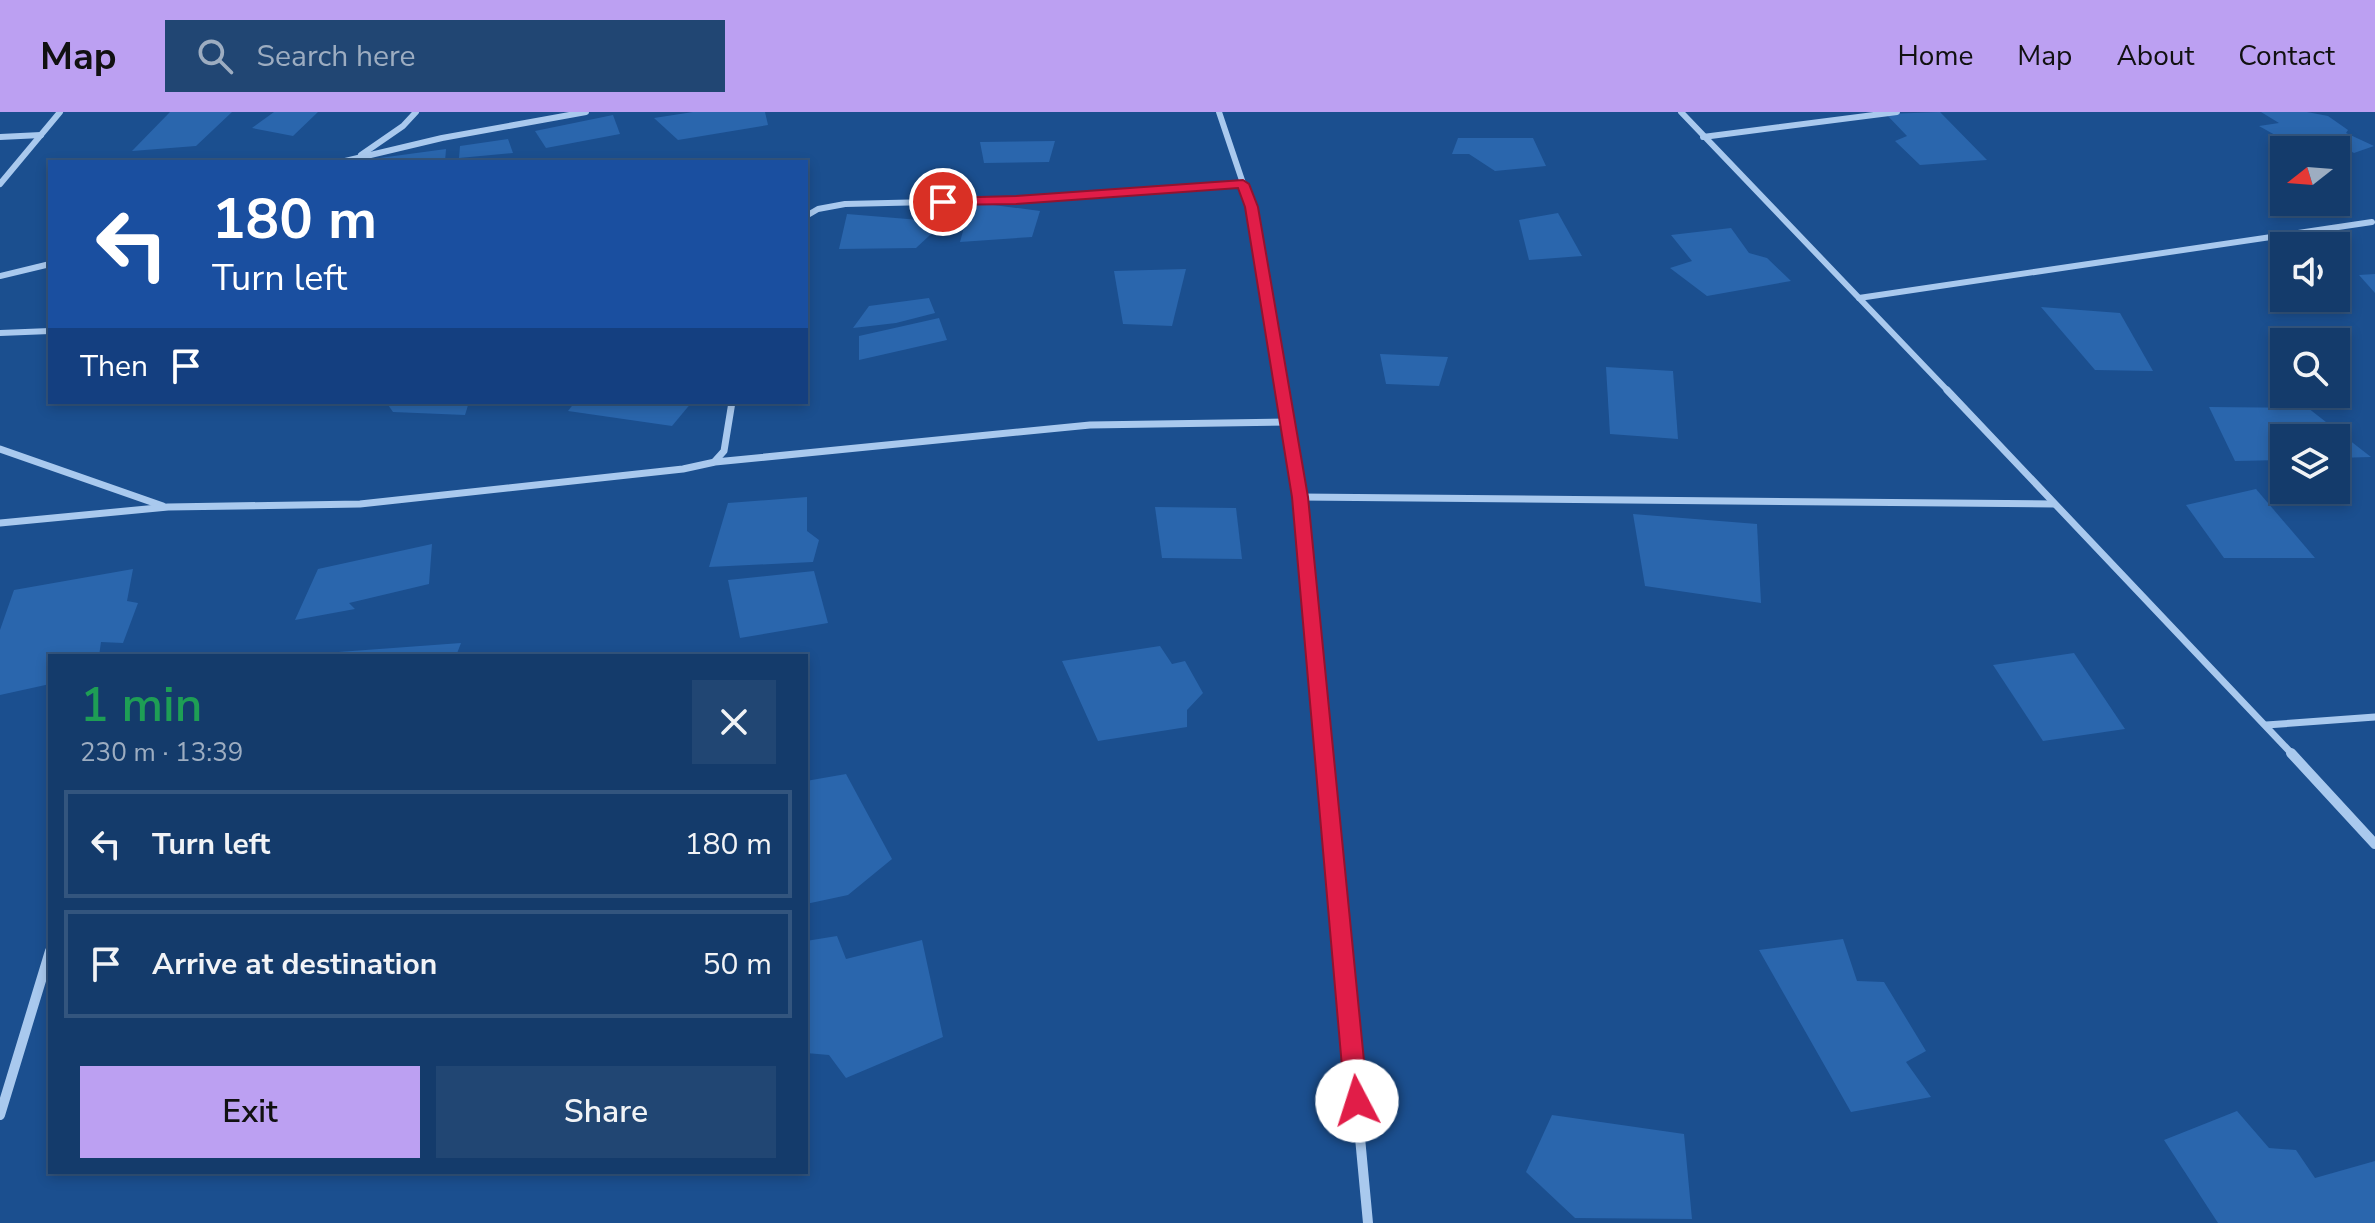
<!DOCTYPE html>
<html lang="en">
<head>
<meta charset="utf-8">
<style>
  :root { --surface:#143b6b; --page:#214673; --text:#f1f3f6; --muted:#9dadc1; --line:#33557e; --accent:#bca0f2 }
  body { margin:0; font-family:"Nunito Sans",sans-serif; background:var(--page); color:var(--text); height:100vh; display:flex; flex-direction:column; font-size:30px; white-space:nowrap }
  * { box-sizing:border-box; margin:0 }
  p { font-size:26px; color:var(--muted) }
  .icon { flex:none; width:44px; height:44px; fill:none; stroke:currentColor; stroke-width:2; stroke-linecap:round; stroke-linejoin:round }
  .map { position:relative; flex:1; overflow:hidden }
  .panel { position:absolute; left:48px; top:542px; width:760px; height:520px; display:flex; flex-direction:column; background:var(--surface); border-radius:0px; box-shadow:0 4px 12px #0003,0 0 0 2px var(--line) }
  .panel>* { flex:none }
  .guide { position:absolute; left:48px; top:48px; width:760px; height:244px; border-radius:0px; box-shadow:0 4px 12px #0003,0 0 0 2px var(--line); background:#1a4fa0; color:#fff; overflow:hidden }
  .needle { width:52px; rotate:253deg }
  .buttons { position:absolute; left:2270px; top:24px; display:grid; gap:16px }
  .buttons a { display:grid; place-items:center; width:80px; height:80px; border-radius:0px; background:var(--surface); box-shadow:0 4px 12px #0003,0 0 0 2px var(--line); font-size:40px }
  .pin { position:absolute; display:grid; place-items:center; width:68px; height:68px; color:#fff; margin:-34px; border:4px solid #fff; border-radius:50%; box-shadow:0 2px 8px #0007 }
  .me { position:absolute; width:88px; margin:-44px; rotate:355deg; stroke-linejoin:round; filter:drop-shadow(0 0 6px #0008) }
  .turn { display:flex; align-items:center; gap:28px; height:168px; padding:0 32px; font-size:36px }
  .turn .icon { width:104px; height:104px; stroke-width:2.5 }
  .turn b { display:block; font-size:56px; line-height:68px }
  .then { display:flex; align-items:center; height:76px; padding:0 32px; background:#0003; gap:16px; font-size:30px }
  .round { display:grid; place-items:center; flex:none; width:84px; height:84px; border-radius:0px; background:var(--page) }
  .headline { display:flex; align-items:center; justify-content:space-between; height:136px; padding:0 32px }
  h1 { font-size:48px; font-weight:600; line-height:60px; color:#1e9e55 }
  .primary-button { display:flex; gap:16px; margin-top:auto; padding:16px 32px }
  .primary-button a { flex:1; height:92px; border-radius:0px; background:var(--accent); color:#111; font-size:32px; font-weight:600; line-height:92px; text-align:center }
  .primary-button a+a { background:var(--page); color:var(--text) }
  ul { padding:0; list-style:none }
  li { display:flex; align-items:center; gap:24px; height:108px; margin:0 16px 12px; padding:0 16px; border:4px solid var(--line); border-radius:0px }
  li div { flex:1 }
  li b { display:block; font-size:30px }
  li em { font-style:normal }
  header { display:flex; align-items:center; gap:48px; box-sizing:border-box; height:112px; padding:0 40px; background:var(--accent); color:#111 }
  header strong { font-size:38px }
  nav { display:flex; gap:44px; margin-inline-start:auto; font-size:28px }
  .search { width:560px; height:72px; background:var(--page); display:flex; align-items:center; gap:20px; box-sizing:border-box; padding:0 28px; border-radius:0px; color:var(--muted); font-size:30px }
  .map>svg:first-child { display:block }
</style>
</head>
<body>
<header>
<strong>Map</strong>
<div class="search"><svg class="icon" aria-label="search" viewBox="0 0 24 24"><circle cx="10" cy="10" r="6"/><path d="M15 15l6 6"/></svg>Search here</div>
<nav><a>Home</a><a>Map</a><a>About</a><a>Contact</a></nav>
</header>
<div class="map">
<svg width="2375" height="1111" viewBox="0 0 2375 1111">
  <rect width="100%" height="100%" fill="#1b4f8f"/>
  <g fill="#2a66ad">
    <polygon points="170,0 232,0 196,34 132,39"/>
    <polygon points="274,0 318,0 293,24 252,16"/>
    <polygon points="693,0 765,0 768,13 678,28 654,6"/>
    <polygon points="1940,0 1987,48 1920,53 1895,29 1907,24 1886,2"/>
    <polygon points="2261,0 2307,0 2328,4 2348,18 2346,21 2374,34 2354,41 2339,33 2302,38 2259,14 2279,11"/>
    <polygon points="613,3 620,22 546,36 535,19"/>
    <polygon points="1458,26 1533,26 1546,54 1495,59 1469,42 1452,42"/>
    <polygon points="508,27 513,41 459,46 460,34"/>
    <polygon points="1055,29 1049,50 984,51 980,30"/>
    <polygon points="446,37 445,50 372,50 372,47"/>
    <polygon points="971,90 1040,99 1032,125 960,130"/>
    <polygon points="1558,101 1582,144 1529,148 1519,108"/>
    <polygon points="847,102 944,110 916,136 839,137"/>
    <polygon points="1731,116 1749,141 1767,146 1791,169 1707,184 1670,156 1692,149 1671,123"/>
    <polygon points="1186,157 1172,214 1123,212 1114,159"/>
    <polygon points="2375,162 2375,181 2359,163"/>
    <polygon points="929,186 935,201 896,211 853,216 869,194"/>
    <polygon points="2041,195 2120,201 2153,259 2095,258"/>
    <polygon points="939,206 947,228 859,248 859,224"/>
    <polygon points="1380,242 1448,245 1439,274 1386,272"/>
    <polygon points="1606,255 1673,259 1678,327 1610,322"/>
    <polygon points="386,290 469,290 465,303 393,300"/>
    <polygon points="575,290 692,290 672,314 568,299"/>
    <polygon points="2209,295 2308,296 2371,345 2336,346 2336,326 2284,326 2284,348 2235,349"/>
    <polygon points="2256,377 2315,446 2224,446 2186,393"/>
    <polygon points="807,385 807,419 819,428 813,450 709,455 728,391"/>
    <polygon points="1155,395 1236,396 1242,447 1162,446"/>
    <polygon points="1633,402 1757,412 1761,491 1645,474"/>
    <polygon points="432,432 429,472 349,491 355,497 295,508 318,457"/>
    <polygon points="133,457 127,489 138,491 123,531 101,530 99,544 50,544 50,572 0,583 0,518 14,478"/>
    <polygon points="814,459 828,511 740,526 728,468"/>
    <polygon points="461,531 456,544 311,544 311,542"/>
    <polygon points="1160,534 1172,552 1185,549 1203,581 1187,598 1187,615 1098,629 1062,549"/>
    <polygon points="2074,541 2125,617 2043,629 1993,553"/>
    <polygon points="846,662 892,747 848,783 806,792 806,669"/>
    <polygon points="837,824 846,847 922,828 943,925 846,966 829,943 806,941 806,829"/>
    <polygon points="1843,827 1857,869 1884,870 1926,939 1906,950 1931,985 1851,1000 1759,838"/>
    <polygon points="2237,999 2269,1036 2296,1038 2315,1066 2375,1049 2375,1111 2218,1111 2164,1028"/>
    <polygon points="1552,1003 1684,1022 1692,1107 1575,1106 1526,1060"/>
  </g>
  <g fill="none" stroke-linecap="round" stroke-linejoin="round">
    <g stroke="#a9c9ee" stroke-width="6">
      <polyline points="1219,0 1251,95 1282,280"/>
      <polyline points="1681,0 1949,280"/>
      <polyline points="0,25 41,23"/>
      <polyline points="1703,25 1897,0"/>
      <polyline points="361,43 403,14 416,0"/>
      <polyline points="341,50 442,26 586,0"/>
      <polyline points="0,72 60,0"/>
      <polyline points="806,104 818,97 845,92 1016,88 1243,72"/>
      <polyline points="0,164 50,152"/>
      <polyline points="1859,186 2372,110"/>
      <polyline points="0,221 50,219"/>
    </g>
    <g stroke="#a9c9ee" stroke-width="7">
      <polyline points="1282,278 1300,385 1324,643"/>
      <polyline points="1947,278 2293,643"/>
      <polyline points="0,337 163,394"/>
      <polyline points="715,349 724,339 732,290"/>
      <polyline points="1300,385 2054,392"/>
      <polyline points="0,411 168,395 360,392 683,357 715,350 1090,313 1288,310"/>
      <polyline points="2266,613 2375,605"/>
    </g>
    <g stroke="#a9c9ee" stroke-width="10">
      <polyline points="1324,641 1368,1111"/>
      <polyline points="2291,641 2375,732"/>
      <polyline points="0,1003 50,839"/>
    </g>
  </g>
  <polygon fill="#e11d48" stroke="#92132f" stroke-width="2" points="1243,68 1249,72 1258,95 1308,385 1368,989 1365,997 1357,1000 1348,997 1345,989 1292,385 1245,95 1238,76 1016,92 943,93 937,90 943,86 1016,84"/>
</svg>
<div class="buttons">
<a><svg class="needle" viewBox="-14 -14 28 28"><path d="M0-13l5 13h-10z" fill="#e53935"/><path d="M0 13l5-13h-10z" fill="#9dadc1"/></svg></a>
<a><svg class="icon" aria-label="sound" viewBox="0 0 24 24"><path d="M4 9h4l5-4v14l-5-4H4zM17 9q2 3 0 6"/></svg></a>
<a><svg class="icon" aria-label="search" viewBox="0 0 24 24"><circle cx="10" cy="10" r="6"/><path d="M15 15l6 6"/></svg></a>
<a><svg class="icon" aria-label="layers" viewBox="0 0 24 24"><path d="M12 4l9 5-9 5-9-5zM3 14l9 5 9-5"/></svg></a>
</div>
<div class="pin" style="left:943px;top:90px;background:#d93025"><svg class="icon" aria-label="arrive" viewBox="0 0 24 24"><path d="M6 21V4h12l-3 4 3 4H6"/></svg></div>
<svg class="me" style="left:1357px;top:989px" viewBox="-20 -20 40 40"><circle r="19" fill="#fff"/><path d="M0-13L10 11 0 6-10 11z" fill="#e11d48"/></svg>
<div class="guide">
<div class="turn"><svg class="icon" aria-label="left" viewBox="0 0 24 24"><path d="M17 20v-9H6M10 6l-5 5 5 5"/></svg><div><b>180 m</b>Turn left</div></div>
<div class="then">Then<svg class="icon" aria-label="arrive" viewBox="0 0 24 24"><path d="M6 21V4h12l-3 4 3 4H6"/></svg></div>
</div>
<section class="panel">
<div class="headline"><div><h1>1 min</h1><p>230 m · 13:39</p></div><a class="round"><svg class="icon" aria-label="close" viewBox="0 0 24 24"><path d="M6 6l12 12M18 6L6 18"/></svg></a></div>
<ul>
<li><svg class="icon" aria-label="left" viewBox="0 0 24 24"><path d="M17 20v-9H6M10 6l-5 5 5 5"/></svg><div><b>Turn left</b></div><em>180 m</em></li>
<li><svg class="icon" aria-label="arrive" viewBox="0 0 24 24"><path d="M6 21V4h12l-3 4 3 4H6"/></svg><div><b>Arrive at destination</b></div><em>50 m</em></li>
</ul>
<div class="primary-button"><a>Exit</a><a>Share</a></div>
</section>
</div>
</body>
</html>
